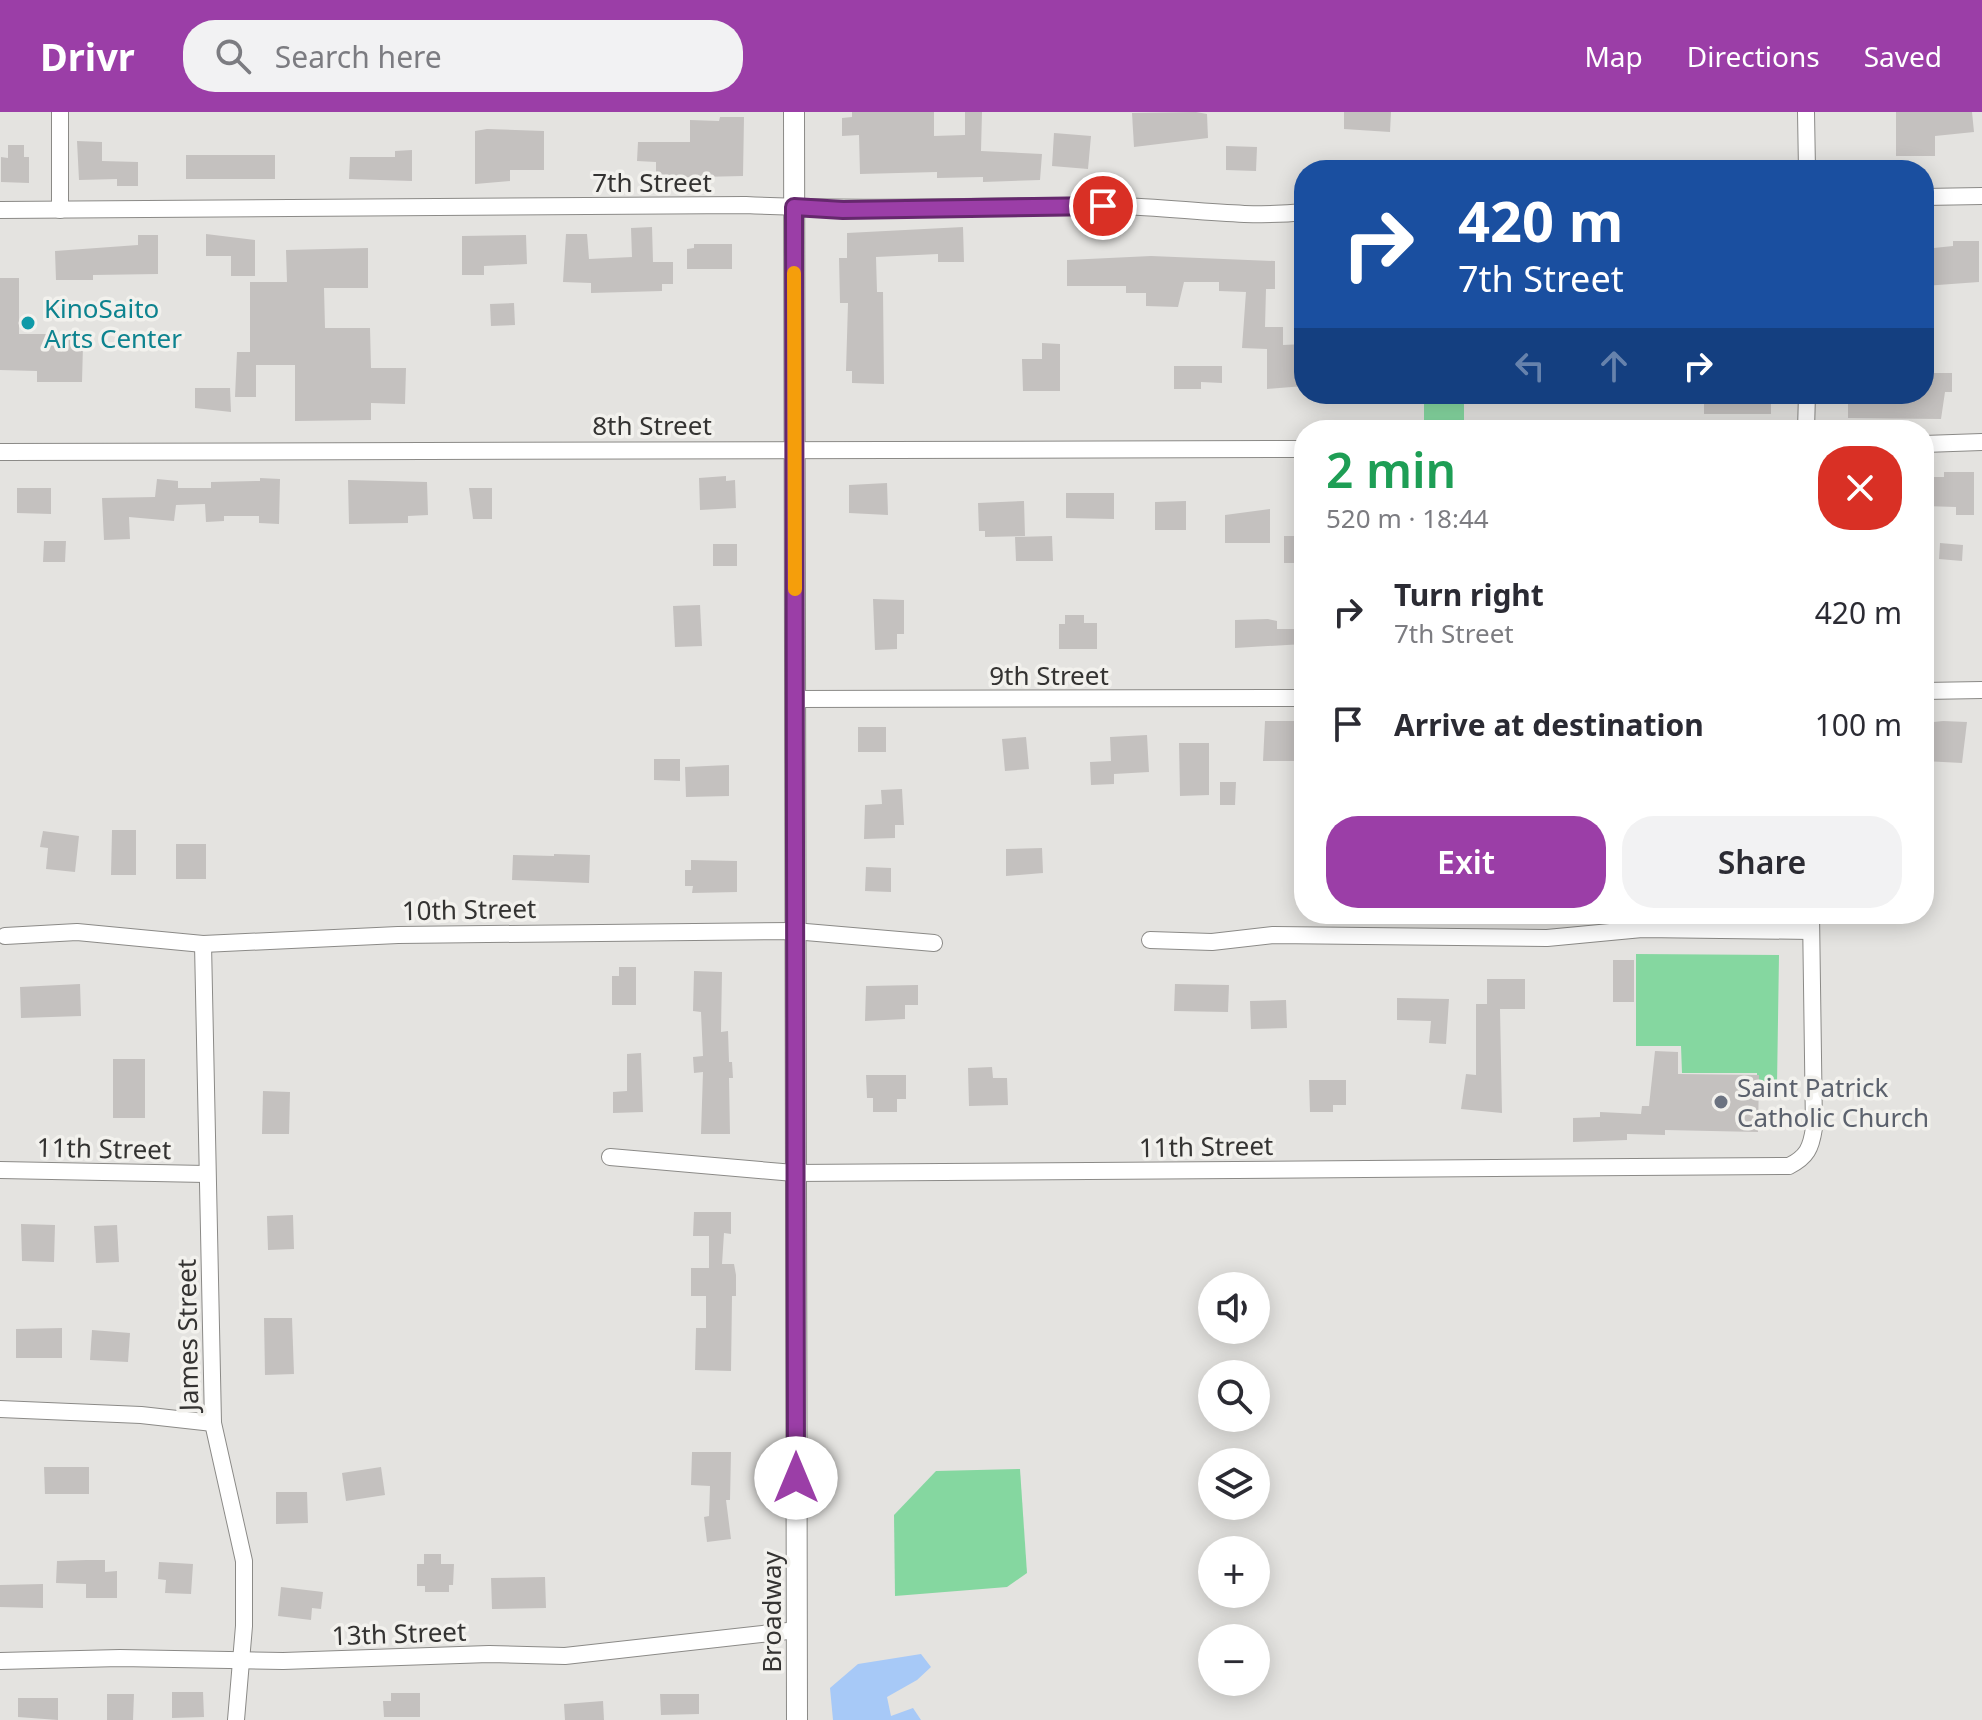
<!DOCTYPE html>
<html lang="en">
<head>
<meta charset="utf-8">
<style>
  :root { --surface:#fff; --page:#f2f2f3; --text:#2b2b33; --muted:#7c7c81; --accent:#9b3ea7 }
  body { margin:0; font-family:"Noto Sans",sans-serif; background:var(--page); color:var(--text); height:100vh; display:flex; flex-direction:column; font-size:30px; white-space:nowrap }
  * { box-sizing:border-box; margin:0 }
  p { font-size:26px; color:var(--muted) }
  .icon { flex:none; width:44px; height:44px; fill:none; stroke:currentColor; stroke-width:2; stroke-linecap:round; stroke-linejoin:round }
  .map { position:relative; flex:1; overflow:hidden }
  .panel { position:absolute; left:1294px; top:308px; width:640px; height:504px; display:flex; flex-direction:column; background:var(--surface); border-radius:32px; box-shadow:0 4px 20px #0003 }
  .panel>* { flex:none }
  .top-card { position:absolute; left:1294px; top:48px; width:640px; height:244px; border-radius:32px; box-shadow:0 4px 20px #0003; background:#1a4fa0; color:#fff; overflow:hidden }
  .buttons { position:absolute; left:1198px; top:1160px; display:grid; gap:16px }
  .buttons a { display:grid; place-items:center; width:72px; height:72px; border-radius:50%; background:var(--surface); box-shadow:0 4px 20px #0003; font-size:40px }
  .pin { position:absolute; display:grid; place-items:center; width:68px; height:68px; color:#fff; margin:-34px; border:4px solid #fff; border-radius:50%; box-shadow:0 2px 8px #0007 }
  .me { position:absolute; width:88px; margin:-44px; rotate:0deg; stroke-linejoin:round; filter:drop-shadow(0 0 6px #0008) }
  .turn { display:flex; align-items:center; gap:28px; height:168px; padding:0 32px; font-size:36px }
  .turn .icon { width:104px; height:104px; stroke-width:2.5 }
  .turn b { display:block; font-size:56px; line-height:68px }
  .lanes { display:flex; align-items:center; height:76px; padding:0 32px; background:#0003; justify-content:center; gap:40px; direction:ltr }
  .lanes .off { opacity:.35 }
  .round { display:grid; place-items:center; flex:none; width:84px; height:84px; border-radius:32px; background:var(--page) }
  .summary { display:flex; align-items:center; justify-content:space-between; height:136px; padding:0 32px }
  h1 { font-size:48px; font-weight:600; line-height:60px; color:#1e9e55 }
  .button { display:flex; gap:16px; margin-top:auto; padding:16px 32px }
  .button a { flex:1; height:92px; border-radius:32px; background:var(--accent); color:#fff; font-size:32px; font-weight:600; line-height:92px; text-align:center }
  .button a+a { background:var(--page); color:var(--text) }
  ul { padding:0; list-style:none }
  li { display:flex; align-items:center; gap:24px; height:112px; padding:0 32px }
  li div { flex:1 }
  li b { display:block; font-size:30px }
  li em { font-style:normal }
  header { display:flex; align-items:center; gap:48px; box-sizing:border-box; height:112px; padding:0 40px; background:var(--accent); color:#fff }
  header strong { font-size:38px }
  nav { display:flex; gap:44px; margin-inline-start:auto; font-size:28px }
  .search { width:560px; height:72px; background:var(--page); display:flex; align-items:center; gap:20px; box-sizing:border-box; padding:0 28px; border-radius:32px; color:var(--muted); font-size:30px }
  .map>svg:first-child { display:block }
</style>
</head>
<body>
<header>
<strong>Drivr</strong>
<div class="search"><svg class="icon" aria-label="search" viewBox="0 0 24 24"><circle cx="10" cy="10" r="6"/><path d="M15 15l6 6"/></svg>Search here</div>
<nav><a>Map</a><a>Directions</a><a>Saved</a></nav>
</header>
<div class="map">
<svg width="1982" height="1608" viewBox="0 0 1982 1608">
  <rect width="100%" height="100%" fill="#e4e3e0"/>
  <g fill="#85d7a0">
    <rect x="1424" y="282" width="40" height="30"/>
    <polygon points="1636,842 1779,843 1777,973 1757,973 1757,961 1682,961 1681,934 1636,934"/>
    <polygon points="1020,1357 1027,1461 1007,1475 895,1484 894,1403 936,1359"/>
  </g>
  <polygon fill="#a7c9f7" points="921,1542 931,1555 917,1568 887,1585 891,1604 913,1596 921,1608 833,1608 830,1576 858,1552"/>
  <g fill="#c4c1bf">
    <polygon points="852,0 934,0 934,24 965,23 965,0 982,0 981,39 1042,42 1040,68 983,70 983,65 937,66 937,60 860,62 859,23 842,24 842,6 852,5"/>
    <polygon points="1196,0 1207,2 1208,26 1134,35 1132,1"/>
    <polygon points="1344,0 1391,0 1390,20 1344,17"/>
    <polygon points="1896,0 1972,0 1974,20 1935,24 1935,44 1896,44"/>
    <polygon points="720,5 744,5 743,64 656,66 656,50 637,49 638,30 690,30 690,8 719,9"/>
    <polygon points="487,17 544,19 544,58 510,58 510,69 475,72 475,19"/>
    <polygon points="1054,21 1091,24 1088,57 1052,54"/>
    <polygon points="77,29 102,30 102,49 138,50 138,74 117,74 117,67 79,68"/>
    <polygon points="8,33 24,33 24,45 29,45 29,71 1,70 1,45 8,46"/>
    <polygon points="1226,34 1257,35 1256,59 1226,58"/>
    <polygon points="412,38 412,69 349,67 350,45 395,45 395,39"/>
    <rect x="186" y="43" width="89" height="24"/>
    <polygon points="652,115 653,150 673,150 673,172 662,172 662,179 591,181 591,171 563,170 566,122 587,122 589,147 632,145 631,116"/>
    <polygon points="963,115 964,150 938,150 938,142 876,145 877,180 883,180 884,272 852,271 852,259 846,259 848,191 840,191 839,146 847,146 847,121"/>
    <polygon points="206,122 255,128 255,164 231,164 231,144 206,144"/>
    <polygon points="138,123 158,123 158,162 93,163 93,168 56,168 55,139 138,133"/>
    <polygon points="526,123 527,152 484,154 484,163 462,163 462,124"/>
    <polygon points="1953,129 1979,129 1979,170 1924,174 1924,137 1953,134"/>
    <polygon points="694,132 732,132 732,157 687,157 687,137 694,136"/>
    <polygon points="368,136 368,176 324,176 325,216 370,216 371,256 406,256 405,292 371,291 371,308 295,309 295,253 256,253 256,285 235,285 237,240 250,240 250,170 287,170 286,138"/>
    <polygon points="1151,144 1275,149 1275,177 1266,177 1265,215 1283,215 1283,233 1304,232 1304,274 1267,277 1267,237 1242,236 1246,180 1219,179 1219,170 1184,170 1178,195 1146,194 1146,181 1126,181 1126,174 1067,174 1067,148"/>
    <polygon points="0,166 19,166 19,222 77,222 77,233 83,233 82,270 37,270 37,259 0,258"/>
    <polygon points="514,191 515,213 491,214 490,192"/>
    <polygon points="1042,231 1060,232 1060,279 1023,279 1022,247 1042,247"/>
    <polygon points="1174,254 1222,254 1222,271 1201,270 1201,277 1174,277"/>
    <polygon points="1924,261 1952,261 1952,280 1945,280 1941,307 1848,306 1848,282 1924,282"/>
    <polygon points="195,276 230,276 231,300 195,296"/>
    <rect x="1704" y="282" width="67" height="20"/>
    <polygon points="1944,360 1974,360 1974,403 1956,403 1956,395 1924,394 1924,365 1944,365"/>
    <polygon points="726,364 726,369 735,368 736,396 700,398 699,366"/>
    <polygon points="260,366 280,367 279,412 259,411 259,404 224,404 224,409 206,410 205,392 176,393 174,409 129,405 130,427 104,428 102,386 155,385 157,367 178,369 178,376 211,376 211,370 260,369"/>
    <polygon points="348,368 427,370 428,403 408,404 408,411 349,412"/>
    <polygon points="887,371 888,403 849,401 849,373"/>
    <polygon points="17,376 51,376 51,402 17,401"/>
    <polygon points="469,376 492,376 492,407 473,407"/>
    <polygon points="1066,381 1114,381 1114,407 1066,406"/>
    <polygon points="1024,389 1025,424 985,425 985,419 979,419 978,391"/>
    <polygon points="1186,389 1186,418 1155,418 1155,390"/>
    <polygon points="1270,397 1270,431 1225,431 1225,403"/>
    <polygon points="1052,424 1053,449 1016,449 1015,425"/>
    <rect x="1284" y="424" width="20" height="27"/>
    <polygon points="44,429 66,429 65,450 43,450"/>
    <polygon points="1940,431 1963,433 1962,449 1939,447"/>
    <rect x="713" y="432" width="24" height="22"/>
    <polygon points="873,487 904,488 904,522 897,522 897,537 875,538"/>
    <polygon points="700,493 702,534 675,535 673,494"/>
    <polygon points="1065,503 1084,503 1084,511 1097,511 1097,537 1059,537 1059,512 1065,512"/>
    <polygon points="1268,507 1277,509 1277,517 1304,517 1304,532 1235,536 1235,508"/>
    <polygon points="1265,609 1303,609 1304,642 1297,643 1297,649 1263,649"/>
    <polygon points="1943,609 1967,610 1962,651 1924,649 1924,611"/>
    <rect x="858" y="615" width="28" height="25"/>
    <polygon points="1147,623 1149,660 1114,662 1114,672 1091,673 1090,650 1111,649 1110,625"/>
    <polygon points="1026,625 1029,657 1005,659 1002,627"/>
    <polygon points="1179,631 1209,631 1209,683 1180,684"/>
    <polygon points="654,647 680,647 680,669 654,668"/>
    <polygon points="729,653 729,684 686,685 685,655"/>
    <polygon points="1220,670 1236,670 1235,693 1220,693"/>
    <polygon points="902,677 904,713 895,713 895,726 864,727 865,693 882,692 881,678"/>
    <polygon points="112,718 136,718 136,763 111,763"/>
    <polygon points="43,719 79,724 75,760 46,757 48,736 40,735"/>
    <rect x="176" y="732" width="30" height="35"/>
    <polygon points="1042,736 1043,761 1006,764 1006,737"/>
    <polygon points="554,742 590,743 589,771 512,768 513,743 554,744"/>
    <polygon points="691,748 737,749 737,780 692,781 693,774 685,774 685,758 691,758"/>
    <polygon points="866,755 891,756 891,780 865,779"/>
    <rect x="1613" y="848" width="21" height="42"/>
    <polygon points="619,855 636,855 636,893 612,893 612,864 619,864"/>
    <polygon points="694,859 722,860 721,920 728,919 729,950 732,950 733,966 729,966 730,1022 701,1022 703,960 694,961 693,945 703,944 701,900 693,899"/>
    <polygon points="1487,867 1525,867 1525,897 1500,897 1502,1001 1461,997 1466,962 1476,963 1476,892 1487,892"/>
    <polygon points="80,872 81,904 21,906 20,875"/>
    <polygon points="1175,872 1229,873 1228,900 1174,899"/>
    <polygon points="918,873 918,893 905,893 905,907 865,909 866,874"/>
    <polygon points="1397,886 1449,887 1446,932 1429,931 1431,909 1397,908"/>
    <polygon points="1286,888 1287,916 1251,917 1250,889"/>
    <polygon points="1655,939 1678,940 1678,962 1759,963 1758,1020 1665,1018 1665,1023 1627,1022 1627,1028 1573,1030 1573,1006 1600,1005 1600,1000 1641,1002 1642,994 1649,994"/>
    <polygon points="641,941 643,1000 613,1001 613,980 627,979 627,942"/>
    <rect x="113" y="947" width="32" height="59"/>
    <polygon points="992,955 993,966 1007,966 1008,993 969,994 968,956"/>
    <polygon points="866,963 906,963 906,987 897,987 897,1000 873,1000 873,986 867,986"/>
    <polygon points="1309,968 1346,968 1346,993 1333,993 1333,1000 1310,1000"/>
    <polygon points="263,979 290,980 289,1022 262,1022"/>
    <polygon points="694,1100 731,1100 731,1122 724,1121 722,1152 734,1152 736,1163 736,1184 732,1184 731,1259 695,1258 696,1216 706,1216 706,1184 691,1184 691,1156 709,1156 709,1124 693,1124"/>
    <polygon points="293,1103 294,1137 268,1138 267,1104"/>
    <polygon points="21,1112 55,1113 54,1150 22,1149"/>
    <polygon points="117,1113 119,1150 96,1151 94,1114"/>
    <polygon points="264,1206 292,1206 294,1262 265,1263"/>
    <polygon points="62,1216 62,1246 16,1246 16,1217"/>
    <polygon points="92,1218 130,1221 128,1250 90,1248"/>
    <polygon points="692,1340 731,1340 730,1388 726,1388 731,1427 707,1430 704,1405 709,1404 710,1374 691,1373"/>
    <polygon points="44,1355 89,1355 89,1382 45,1382"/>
    <polygon points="381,1355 385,1383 346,1389 342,1361"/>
    <polygon points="276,1380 307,1380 308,1411 276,1412"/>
    <polygon points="424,1442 441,1442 441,1452 454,1452 453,1473 449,1473 449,1480 425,1480 425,1474 417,1474 417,1452 424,1452"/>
    <polygon points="86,1448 105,1448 105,1460 117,1459 117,1486 86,1486 86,1472 56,1471 57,1449"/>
    <polygon points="159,1450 193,1452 191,1482 165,1481 166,1468 158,1467"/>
    <polygon points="545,1465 546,1496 492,1497 491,1466"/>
    <polygon points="43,1472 43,1496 0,1495 0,1473"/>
    <polygon points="281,1475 323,1480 321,1497 312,1496 311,1508 278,1504"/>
    <polygon points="172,1580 203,1580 204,1605 172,1606"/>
    <polygon points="391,1581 420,1581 420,1605 384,1605 383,1589 391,1589"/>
    <polygon points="107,1582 134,1582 133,1608 107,1608"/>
    <polygon points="660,1582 699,1582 699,1602 661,1603"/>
    <polygon points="18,1586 58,1586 58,1608 18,1605"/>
    <polygon points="603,1589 604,1608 565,1608 564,1592"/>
  </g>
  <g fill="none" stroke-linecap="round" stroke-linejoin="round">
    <g stroke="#8b8a87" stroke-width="18">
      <g id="minor">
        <polyline points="60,0 60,98"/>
        <polyline points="1806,0 1807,58"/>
        <polyline points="1924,85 1982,84"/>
        <path d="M 0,98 L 746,93 C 870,99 993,93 1116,94 C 1179,95 1241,107 1304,100"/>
        <polyline points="1806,318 1807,282"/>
        <polyline points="1924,332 1982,330"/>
        <polyline points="0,340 1304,337"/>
        <polyline points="1924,579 1982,578"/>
        <polyline points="794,587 1304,586"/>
        <polyline points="5,824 77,820 203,832 398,823 794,819 934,831"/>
        <polyline points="1150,828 1212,830 1273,823 1547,826 1642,817 1811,819"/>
        <polyline points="203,832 213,1311 244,1449 244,1514 236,1608"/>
        <path d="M 610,1045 L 794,1061 L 1789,1054 C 1807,1045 1811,1036 1814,1016 L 1811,802"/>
        <polyline points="0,1058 206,1062"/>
        <polyline points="0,1297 141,1303 213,1311"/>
        <polyline points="0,1549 120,1546 283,1549 489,1542 565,1544 797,1518"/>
      </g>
    </g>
    <g stroke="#8b8a87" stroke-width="22">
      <polyline id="tertiary" points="794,0 797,1608"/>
    </g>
    <use href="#minor" stroke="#fff" stroke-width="16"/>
    <use href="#tertiary" stroke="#fff" stroke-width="20"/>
  </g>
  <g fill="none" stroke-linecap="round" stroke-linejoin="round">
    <g stroke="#65286d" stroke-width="20">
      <polyline id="route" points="796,1366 794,95 843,98 1103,94"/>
    </g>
    <use href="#route" stroke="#9b3ea7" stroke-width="14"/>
    <polyline stroke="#f59e0b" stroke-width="14" points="794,161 795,477"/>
  </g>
  <circle fill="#0f9aa8" stroke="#f2f1ed" stroke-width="3" cx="28" cy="211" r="8"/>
  <circle fill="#6b7280" stroke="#f2f1ed" stroke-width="3" cx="1721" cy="990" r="8"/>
  <g text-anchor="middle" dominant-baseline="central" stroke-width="7" stroke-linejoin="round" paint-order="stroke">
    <g font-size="26" fill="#343332" stroke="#f2f1ed">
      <text x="652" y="70">7th Street</text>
      <text x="652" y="313">8th Street</text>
      <text x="1049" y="563">9th Street</text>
      <text transform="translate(469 797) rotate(-1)">10th Street</text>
      <text transform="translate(1206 1034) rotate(-1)">11th Street</text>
      <text transform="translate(104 1036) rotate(1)">11th Street</text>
      <text transform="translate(187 1223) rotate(-91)">James Street</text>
      <text transform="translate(771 1500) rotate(-90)">Broadway</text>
      <text transform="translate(399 1521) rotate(-2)">13th Street</text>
    </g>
    <g font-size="26" fill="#0d838f" stroke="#f2f1ed" text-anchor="start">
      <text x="44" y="196">KinoSaito<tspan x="44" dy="30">Arts Center</tspan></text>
    </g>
    <g font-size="26" fill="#5b616d" stroke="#f2f1ed" text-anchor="start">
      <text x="1737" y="975">Saint Patrick<tspan x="1737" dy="30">Catholic Church</tspan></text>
    </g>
  </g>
</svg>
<div class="buttons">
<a><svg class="icon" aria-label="sound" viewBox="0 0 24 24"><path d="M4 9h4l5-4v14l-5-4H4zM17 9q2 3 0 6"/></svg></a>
<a><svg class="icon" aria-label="search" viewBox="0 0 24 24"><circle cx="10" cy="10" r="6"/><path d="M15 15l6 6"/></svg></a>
<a><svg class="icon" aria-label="layers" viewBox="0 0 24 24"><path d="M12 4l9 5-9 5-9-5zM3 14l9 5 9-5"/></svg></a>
<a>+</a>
<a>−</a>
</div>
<div class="pin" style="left:1103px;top:94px;background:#d93025"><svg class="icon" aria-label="arrive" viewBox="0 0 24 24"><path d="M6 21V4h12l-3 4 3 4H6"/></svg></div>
<svg class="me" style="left:796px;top:1366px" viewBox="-20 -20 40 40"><circle r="19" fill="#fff"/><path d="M0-13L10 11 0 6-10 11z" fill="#9b3ea7"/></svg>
<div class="top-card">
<div class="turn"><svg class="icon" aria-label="right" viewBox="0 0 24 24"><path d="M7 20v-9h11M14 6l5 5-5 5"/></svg><div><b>420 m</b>7th Street</div></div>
<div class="lanes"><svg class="icon off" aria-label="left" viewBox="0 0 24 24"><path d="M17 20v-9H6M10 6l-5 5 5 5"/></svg><svg class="icon off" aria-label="ahead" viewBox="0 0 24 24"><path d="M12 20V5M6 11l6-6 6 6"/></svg><svg class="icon" aria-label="right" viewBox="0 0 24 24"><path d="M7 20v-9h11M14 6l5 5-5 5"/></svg></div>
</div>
<section class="panel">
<div class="summary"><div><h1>2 min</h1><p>520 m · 18:44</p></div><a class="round" style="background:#d93025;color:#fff"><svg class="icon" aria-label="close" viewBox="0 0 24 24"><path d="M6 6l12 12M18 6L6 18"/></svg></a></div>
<ul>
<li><svg class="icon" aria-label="right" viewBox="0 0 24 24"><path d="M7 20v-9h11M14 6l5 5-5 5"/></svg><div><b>Turn right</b><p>7th Street</p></div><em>420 m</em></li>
<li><svg class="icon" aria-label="arrive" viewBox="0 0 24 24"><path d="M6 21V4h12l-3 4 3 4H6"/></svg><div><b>Arrive at destination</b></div><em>100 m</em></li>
</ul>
<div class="button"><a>Exit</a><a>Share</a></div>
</section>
</div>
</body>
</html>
